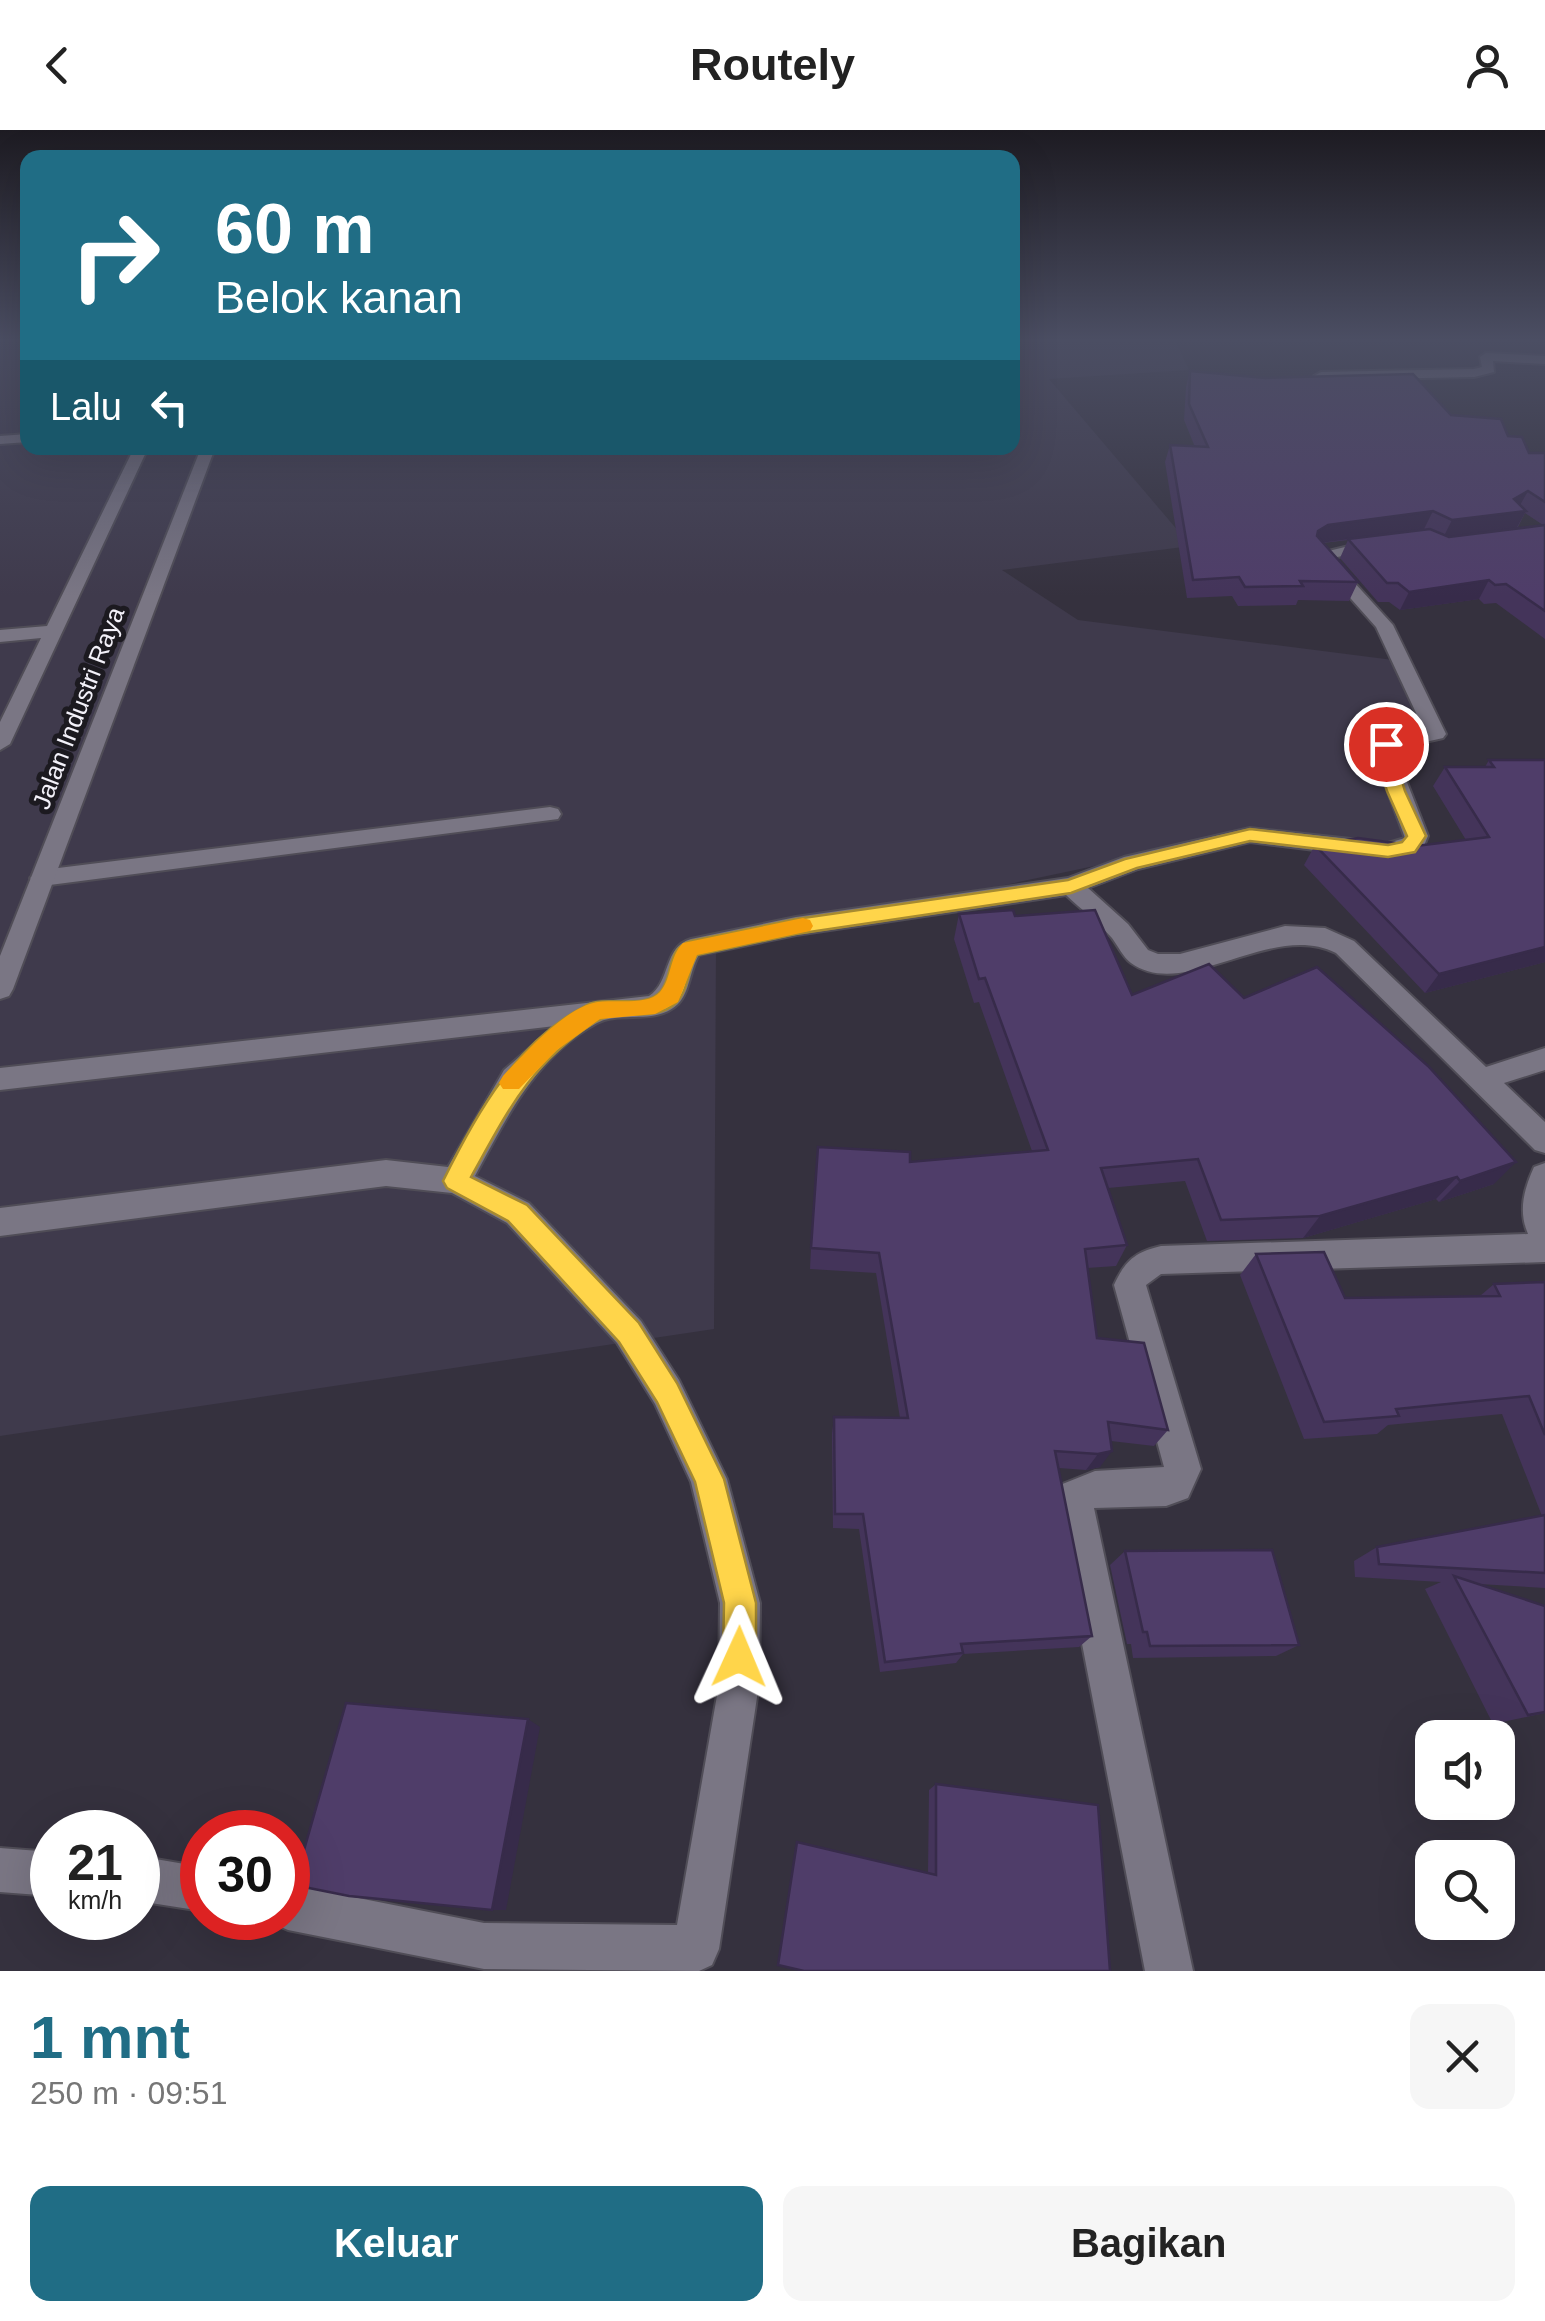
<!DOCTYPE html>
<html lang="id">
<head>
<meta charset="utf-8">
<style>
  :root { --surface:#fff; --page:#f6f6f6; --text:#222; --muted:#767676; --accent:#206d85 }
  body { margin:0; font-family:Helvetica,sans-serif; background:var(--page); color:var(--text); height:100vh; display:flex; flex-direction:column; font-size:38px; white-space:nowrap }
  * { box-sizing:border-box; margin:0 }
  p { font-size:32px; color:var(--muted) }
  .icon { flex:none; width:55px; height:55px; fill:none; stroke:currentColor; stroke-width:2; stroke-linecap:round; stroke-linejoin:round }
  .map { position:relative; height:1841px; overflow:hidden }
  .side { display:flex; flex-direction:column; background:var(--surface); flex:1 }
  .side>* { flex:none }
  .banner { position:absolute; left:20px; top:20px; width:1000px; height:305px; border-radius:20px; box-shadow:0 10px 40px #0002; background:#206d85; color:#fff; overflow:hidden }
  .tools { position:absolute; left:1415px; top:1590px; display:grid; gap:20px }
  .tools a { display:grid; place-items:center; width:100px; height:100px; border-radius:20px; background:var(--surface); box-shadow:0 10px 40px #0002; font-size:50px }
  .speed { position:absolute; left:30px; top:1680px; display:flex; gap:20px; font-size:50px; font-weight:700; text-align:center }
  .speed>* { display:grid; place-content:center; width:130px; height:130px; border-radius:50%; background:var(--surface); box-shadow:0 10px 40px #0002; line-height:1 }
  .speed small { font-size:25px; font-weight:400 }
  .speed .limit { border:15px solid #d22; background:#fff; color:#111 }
  .pin { position:absolute; display:grid; place-items:center; width:85px; height:85px; color:#fff; margin:-42px; border:5px solid #fff; border-radius:50%; box-shadow:0 2px 10px #0007 }
  .me { position:absolute; width:110px; margin:-55px; rotate:1deg; stroke-linejoin:round; filter:drop-shadow(0 0 8px #0008) }
  .turn { display:flex; align-items:center; gap:35px; height:210px; padding:0 30px; font-size:45px }
  .turn .icon { width:130px; height:130px; stroke-width:2.5 }
  .turn b { display:block; font-size:70px; line-height:85px }
  .then { display:flex; align-items:center; height:95px; padding:0 30px; background:#0003; gap:20px; font-size:38px }
  .round { display:grid; place-items:center; flex:none; width:105px; height:105px; border-radius:20px; background:var(--page) }
  .overview { display:flex; align-items:center; justify-content:space-between; height:170px; padding:0 30px }
  h1 { font-size:60px; font-weight:700; line-height:75px; color:var(--accent) }
  .button { display:flex; gap:20px; margin-top:auto; padding:20px 30px }
  .button a { flex:1; height:115px; border-radius:20px; background:var(--accent); color:#fff; font-size:40px; font-weight:700; line-height:115px; text-align:center }
  .button a+a { background:var(--page); color:var(--text) }
  header { display:flex; justify-content:space-between; align-items:center; height:130px; padding:0 30px; background:var(--surface); font-size:45px; font-weight:700 }
  .map>svg:first-child { display:block }
</style>
</head>
<body>
<header><svg class="icon" aria-label="back" viewBox="0 0 24 24"><path d="M15 5l-7 7 7 7"/></svg>Routely<svg class="icon" aria-label="person" viewBox="0 0 24 24"><circle cx="12" cy="8" r="4"/><path d="M4 21q1-7 8-7t8 7"/></svg></header>
<div class="map">
<svg width="1545" height="1841" viewBox="0 0 1545 1841">
  <rect width="100%" height="100%" fill="#35313e"/>
  <polygon fill="#3f3a4c" points="0,208 27,208 28,318 1012,318 1013,208 1174,208 1189,240 1049,249 1191,416 1002,440 1078,490 1401,531 1439,602 1379,613 1415,720 1260,701 716,816 714,1199 0,1306"/>
  <g fill="none" stroke-linecap="round" stroke-linejoin="round">
    <g stroke="#504d57" stroke-width="4">
      <g id="service">
        <polygon points="28,304 28,312 0,314 0,306"/>
        <polygon points="134,318 148,318 10,614 0,620 0,592 41,508 0,512 0,500 47,496"/>
        <polygon points="550,677 558,679 561,684 558,689 42,756 30,748 42,740"/>
      </g>
    </g>
    <g stroke="#504d57" stroke-width="4">
      <g id="minor">
        <polygon points="1486,223 1545,226 1545,234 1493,231 1494,242 1474,247 1321,250 1314,246 1321,242 1474,239 1482,237 1480,227"/>
        <path d="M 1378,409 L 1384,410 L 1384,418 L 1332,428 L 1393,495 L 1446,604 L 1443,608 L 1394,619 L 1428,706 L 1423,718 L 1388,729 L 1250,712 L 1138,739 L 1088,758 L 1128,794 L 1148,820 L 1158,824 L 1180,824 L 1285,796 L 1325,798 L 1354,811 L 1486,937 L 1545,918 L 1545,940 L 1504,953 L 1545,992 L 1545,1023 L 1535,1020 L 1336,823 C 1271,790 1185,872 1131,833 C 1123,827 1118,816 1112,808 C 1098,792 1081,779 1066,765 L 796,805 L 699,825 C 690,839 690,862 678,874 C 655,896 622,880 597,893 C 536,926 507,987 475,1046 L 529,1073 L 641,1191 L 679,1250 L 727,1349 L 760,1473 L 759,1554 L 719,1819 L 712,1835 L 699,1841 L 484,1839 L 288,1800 L 272,1793 L 269,1788 L 288,1788 L 288,1754 L 484,1793 L 677,1795 L 719,1554 L 720,1473 L 691,1352 L 655,1274 L 617,1213 L 507,1093 L 452,1063 L 386,1056 L 0,1106 L 0,1078 L 386,1030 L 448,1037 L 504,940 L 555,896 L 0,960 L 0,938 L 649,866 C 671,852 663,817 691,809 L 796,787 L 1068,748 L 1124,727 L 1250,698 L 1388,713 L 1405,708 L 1372,619 L 1380,610 L 1424,600 L 1376,497 L 1312,425 Z"/>
        <path d="M 1545,1033 L 1545,1132 L 1161,1144 L 1146,1155 L 1201,1339 L 1188,1368 L 1166,1376 L 1094,1378 L 1193,1841 L 1145,1841 L 1054,1368 L 1060,1355 L 1095,1341 L 1164,1337 L 1114,1155 C 1125,1131 1135,1122 1161,1116 L 1528,1104 C 1518,1081 1524,1059 1534,1037 Z"/>
        <polygon points="0,1718 52,1722 52,1766 0,1762"/>
        <polygon points="138,1726 202,1737 202,1781 138,1771"/>
      </g>
    </g>
    <g stroke="#504d57" stroke-width="4">
      <polygon id="tertiary" points="201,318 215,318 13,859 9,866 0,869 0,826"/>
    </g>
    <use href="#service" fill="#7a7684" fill-rule="evenodd"/>
    <use href="#minor" fill="#7a7684" fill-rule="evenodd"/>
    <use href="#tertiary" fill="#7a7684" fill-rule="evenodd"/>
  </g>
  <g fill="#44345a" fill-rule="evenodd">
    <path d="M 1190,241 L 1451,285 L 1508,306 L 1529,323 L 1545,323 L 1545,509 L 1496,473 L 1484,474 L 1479,469 L 1400,480 L 1389,472 L 1378,472 L 1340,428 L 1348,410 L 1323,413 L 1358,452 L 1349,471 L 1298,470 L 1296,475 L 1238,476 L 1232,466 L 1187,468 L 1165,332 L 1170,315 L 1195,317 L 1184,290 L 1186,257 ZM 1525,383 L 1543,395 L 1517,399 Z"/>
    <polygon points="1489,630 1545,630 1545,832 1425,863 1304,735 1315,715 1400,718 1466,710 1433,656 1445,637 1485,637"/>
    <polygon points="959,784 1015,786 1132,865 1244,868 1494,1054 1439,1072 1436,1069 1303,1108 1207,1111 1185,1051 1108,1058 1127,1115 1116,1136 1087,1138 1097,1208 1168,1300 1154,1316 1111,1311 1100,1337 1086,1340 1059,1338 1092,1506 1079,1517 963,1524 956,1533 880,1542 859,1399 833,1398 832,1304 834,1287 900,1288 876,1143 810,1139 811,1118 910,1032 1032,1021 979,872 974,873 954,809"/>
    <polygon points="1256,1124 1345,1168 1480,1166 1494,1154 1545,1152 1545,1458 1479,1454 1545,1476 1545,1583 1493,1594 1425,1459 1441,1452 1355,1447 1354,1431 1377,1417 1542,1386 1502,1284 1388,1295 1377,1304 1304,1309 1240,1145"/>
    <polygon points="1125,1421 1299,1515 1276,1526 1133,1528 1131,1514 1127,1514 1110,1435"/>
    <polygon points="936,1654 1098,1675 778,1835 796,1715 928,1743 929,1660"/>
  </g>
  <g fill="#372b4a">
    <polygon points="1528,361 1518,379 1526,381 1516,399 1443,408 1452,390 1514,369"/>
    <polygon points="1433,381 1424,399 1320,413 1311,419 1318,401 1328,395"/>
    <polygon points="1489,450 1479,469 1400,480 1409,462"/>
    <polygon points="1545,817 1545,832 1425,863 1439,844"/>
    <polygon points="1516,1032 1494,1054 1439,1072 1460,1051"/>
    <polygon points="1457,1047 1436,1069 1303,1108 1320,1086"/>
    <polygon points="1112,1321 1100,1337 1086,1340 1098,1324"/>
    <polygon points="528,1589 540,1597 506,1780 492,1780"/>
  </g>
  <g fill="#4f3d69" stroke="#372b4a" stroke-width="2.5">
    <polygon points="1190,241 1265,248 1413,244 1451,285 1501,289 1508,306 1522,307 1529,323 1545,323 1545,372 1528,361 1514,369 1526,381 1452,390 1433,381 1328,395 1318,401 1317,406 1358,452 1300,451 1303,456 1245,457 1239,447 1193,450 1170,315 1208,317 1189,274"/>
    <polygon points="1545,395 1545,481 1506,454 1495,455 1489,450 1409,462 1398,453 1387,453 1348,409 1430,399 1449,407"/>
    <polygon points="1489,630 1545,630 1545,817 1439,844 1315,715 1358,708 1395,713 1400,718 1489,707 1445,637 1494,637"/>
    <polygon points="1013,780 1015,786 1095,780 1132,865 1209,834 1244,868 1317,837 1428,936 1516,1032 1460,1051 1457,1047 1320,1086 1221,1090 1198,1029 1101,1038 1127,1115 1085,1119 1097,1208 1144,1213 1168,1300 1108,1292 1112,1321 1098,1324 1055,1321 1092,1506 961,1514 963,1523 885,1532 863,1384 835,1384 834,1287 908,1288 879,1123 811,1118 818,1017 910,1022 910,1032 1048,1020 985,848 979,849 959,784"/>
    <polygon points="1324,1122 1345,1168 1500,1166 1494,1154 1545,1152 1545,1305 1529,1266 1396,1279 1399,1286 1324,1292 1256,1124"/>
    <polygon points="1545,1385 1545,1443 1379,1434 1377,1417"/>
    <polygon points="1272,1420 1299,1515 1150,1516 1147,1502 1143,1502 1125,1421"/>
    <polygon points="1454,1446 1545,1476 1545,1582 1528,1585"/>
    <polygon points="346,1573 528,1589 492,1780 349,1766 294,1755"/>
    <polygon points="936,1654 1098,1675 1110,1841 804,1841 778,1835 797,1712 936,1745"/>
  </g>
  <linearGradient id="sky" x2="0" y2="1"><stop stop-color="#1d1b22"/><stop offset="0.45" stop-color="#4b4e63"/><stop offset="1" stop-color="#4b4e63" stop-opacity="0"/></linearGradient>
  <rect width="1545" height="466" fill="url(#sky)"/>
  <path fill="#ffd54a" stroke="#a68a30" stroke-width="2.5" d="M 1386,609 L 1395,614 L 1392,619 L 1405,661 L 1426,706 L 1415,722 L 1388,727 L 1250,711 L 1137,738 L 1071,763 L 796,804 L 697,825 C 688,838 688,862 676,873 C 652,894 618,877 595,892 C 529,935 508,981 471,1047 L 527,1075 L 639,1193 L 677,1253 L 724,1349 L 756,1473 L 756,1527 L 751,1539 L 739,1544 L 727,1539 L 723,1527 L 724,1473 L 695,1352 L 657,1272 L 619,1212 L 508,1091 L 447,1058 L 443,1051 C 476,984 517,910 587,875 C 606,865 646,880 661,861 C 674,845 666,818 691,811 L 796,789 L 1068,750 L 1125,729 L 1250,699 L 1388,715 L 1402,712 L 1407,706 L 1387,661 L 1374,619 Z"/>
  <path fill="#f59e0b" d="M 803,788 L 810,790 L 813,796 L 810,801 L 697,825 L 678,872 L 655,884 L 600,889 L 557,920 L 519,959 L 503,959 L 499,953 L 503,946 C 524,924 562,881 593,873 C 611,868 647,877 660,862 C 672,848 669,827 683,813 Z"/>
  <g text-anchor="middle" dominant-baseline="central" stroke-width="10" stroke-linejoin="round" paint-order="stroke">
    <g font-size="25" fill="#f3f1f9" stroke="#1c1a20">
      <text transform="translate(78 578) rotate(-69)">Jalan Industri Raya</text>
    </g>
  </g>
</svg>
<div class="tools">
<a><svg class="icon" aria-label="sound" viewBox="0 0 24 24"><path d="M4 9h4l5-4v14l-5-4H4zM17 9q2 3 0 6"/></svg></a>
<a><svg class="icon" aria-label="search" viewBox="0 0 24 24"><circle cx="10" cy="10" r="6"/><path d="M15 15l6 6"/></svg></a>
</div>
<div class="speed"><div>21<small>km/h</small></div><div class="limit">30</div></div>
<div class="pin" style="left:1386px;top:614px;background:#d93025"><svg class="icon" aria-label="arrive" viewBox="0 0 24 24"><path d="M6 21V4h12l-3 4 3 4H6"/></svg></div>
<svg class="me" style="left:739px;top:1527px" viewBox="-20 -20 40 40"><path d="M0-17L14 15 0 8-14 15z" fill="#ffd54a" stroke="#fff" stroke-width="4"/></svg>
<div class="banner">
<div class="turn"><svg class="icon" aria-label="right" viewBox="0 0 24 24"><path d="M7 20v-9h11M14 6l5 5-5 5"/></svg><div><b>60 m</b>Belok kanan</div></div>
<div class="then">Lalu<svg class="icon" aria-label="left" viewBox="0 0 24 24"><path d="M17 20v-9H6M10 6l-5 5 5 5"/></svg></div>
</div>
</div>
<section class="side">
<div class="overview"><div><h1>1 mnt</h1><p>250 m · 09:51</p></div><a class="round"><svg class="icon" aria-label="close" viewBox="0 0 24 24"><path d="M6 6l12 12M18 6L6 18"/></svg></a></div>
<div class="button"><a>Keluar</a><a>Bagikan</a></div>
</section>
</body>
</html>
